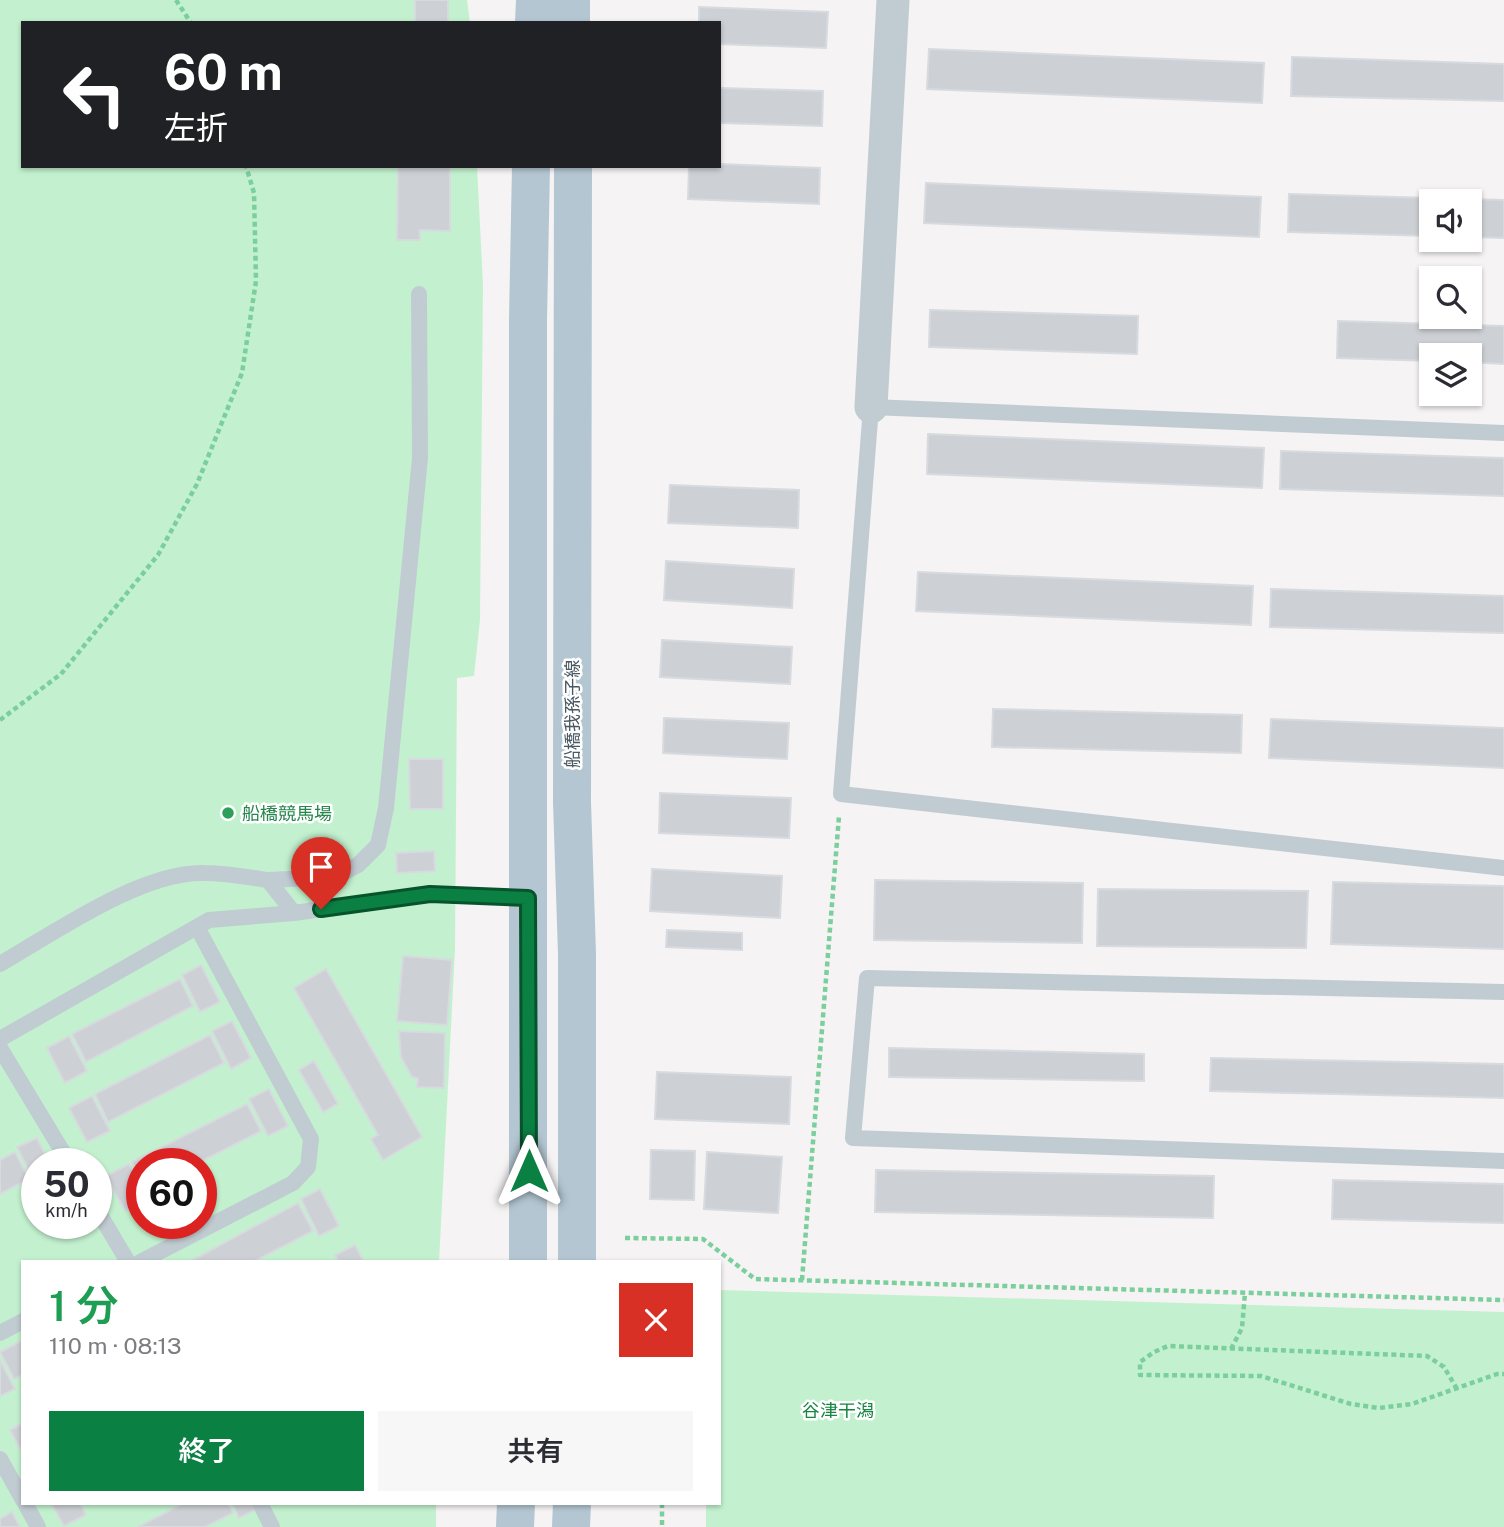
<!DOCTYPE html>
<html lang="ja">
<head>
<meta charset="utf-8">
<style>
  :root { --surface:#fff; --page:#f7f7f7; --text:#2b2b33; --muted:#7c7c81; --accent:#0b8043 }
  body { margin:0; font-family:"Public Sans","Noto Sans JP",sans-serif; background:var(--page); color:var(--text); height:100vh; display:flex; flex-direction:column; font-size:26px; white-space:nowrap }
  * { box-sizing:border-box; margin:0 }
  p { font-size:23px; color:var(--muted) }
  .icon { flex:none; width:38px; height:38px; fill:none; stroke:currentColor; stroke-width:2; stroke-linecap:round; stroke-linejoin:round }
  .map { position:relative; flex:1; overflow:hidden }
  .panel { position:absolute; left:21px; top:1260px; width:700px; height:245px; display:flex; flex-direction:column; background:var(--surface); border-radius:0px; box-shadow:0 2px 5px #0004 }
  .panel>* { flex:none }
  .guide { position:absolute; left:21px; top:21px; width:700px; height:147px; border-radius:0px; box-shadow:0 2px 5px #0004; background:#202124; color:#fff; overflow:hidden }
  .controls { position:absolute; left:1419px; top:189px; display:grid; gap:14px }
  .controls a { display:grid; place-items:center; width:63px; height:63px; border-radius:0px; background:var(--surface); box-shadow:0 2px 5px #0004; font-size:35px }
  .speed { position:absolute; left:21px; top:1148px; display:flex; gap:14px; font-size:35px; font-weight:700; text-align:center }
  .speed>* { display:grid; place-content:center; width:91px; height:91px; border-radius:50%; background:var(--surface); box-shadow:0 2px 5px #0004; line-height:1 }
  .speed small { font-size:18px; font-weight:400 }
  .speed .limit { border:10px solid #d22; background:#fff; color:#111 }
  .pin { position:absolute; display:grid; place-items:center; width:60px; height:60px; color:#fff; margin:-72px -30px; border-radius:50% 50% 50% 0; rotate:-45deg; box-shadow:0 0 7px #0007 }
  .pin .icon { rotate:45deg }
  .me { position:absolute; width:77px; margin:-38px; rotate:0deg; stroke-linejoin:round; filter:drop-shadow(0 0 5px #0008) }
  .turn { display:flex; align-items:center; gap:24px; height:147px; padding:0 28px; font-size:32px }
  .turn .icon { width:91px; height:91px; stroke-width:2.5 }
  .turn b { display:block; font-size:49px; line-height:60px }
  .round { display:grid; place-items:center; flex:none; width:74px; height:74px; border-radius:0px; background:var(--page) }
  .summary { display:flex; align-items:center; justify-content:space-between; height:119px; padding:0 28px }
  h1 { font-size:42px; font-weight:600; line-height:52px; color:#1e9e55 }
  .button { display:flex; gap:14px; margin-top:auto; padding:14px 28px }
  .button a { flex:1; height:80px; border-radius:0px; background:var(--accent); color:#fff; font-size:28px; font-weight:600; line-height:80px; text-align:center }
  .button a+a { background:var(--page); color:var(--text) }
  .map>svg:first-child { display:block }
</style>
</head>
<body>
<div class="map">
<svg width="1504" height="1527" viewBox="0 0 1504 1527">
  <rect width="100%" height="100%" fill="#f5f3f3"/>
  <g fill="#c3f1cf" fill-rule="evenodd">
    <path d="M 0,0 L 467,0 L 470,23 L 23,23 L 23,166 L 477,166 L 483,285 L 480,620 L 474,676 L 457,678 L 455,949 L 439,1262 L 23,1262 L 23,1503 L 436,1503 L 436,1527 L 0,1527 ZM 37,1164 L 96,1164 L 96,1223 L 37,1223 ZM 142,1164 L 201,1164 L 201,1223 L 142,1223 Z"/>
    <polygon points="719,1290 1504,1312 1504,1527 706,1527 706,1503 719,1503"/>
  </g>
  <g fill="#cdd1d5" stroke="#d7dade" stroke-width="2">
    <rect x="415" y="0" width="33" height="23"/>
    <polygon points="699,7 828,12 826,48 719,44 719,23 699,23"/>
    <polygon points="929,49 1264,63 1262,103 927,89"/>
    <polygon points="1292,57 1504,64 1504,101 1291,96"/>
    <polygon points="719,88 823,91 822,126 719,123"/>
    <polygon points="719,164 820,168 819,204 688,199 689,166 719,166"/>
    <polygon points="398,166 450,166 450,231 420,230 420,240 397,240"/>
    <polygon points="926,183 1261,197 1259,237 924,223"/>
    <polygon points="1289,194 1504,200 1504,238 1470,237 1470,201 1432,201 1432,236 1288,232"/>
    <polygon points="930,310 1138,316 1137,354 929,347"/>
    <polygon points="1338,321 1504,326 1504,364 1470,362 1470,355 1432,355 1432,361 1337,358"/>
    <polygon points="928,434 1264,448 1262,488 927,474"/>
    <polygon points="1281,451 1504,458 1504,496 1280,489"/>
    <polygon points="670,485 799,490 798,528 668,523"/>
    <polygon points="666,561 794,569 792,608 664,600"/>
    <polygon points="918,572 1253,586 1251,625 916,611"/>
    <polygon points="1271,589 1504,596 1504,633 1270,627"/>
    <polygon points="662,640 792,647 790,684 660,677"/>
    <polygon points="993,709 1242,715 1241,753 992,747"/>
    <polygon points="664,718 789,723 787,759 663,753"/>
    <polygon points="1271,719 1504,728 1504,768 1269,758"/>
    <polygon points="409,759 443,759 443,809 410,809"/>
    <polygon points="660,793 791,798 789,838 659,833"/>
    <polygon points="434,851 435,871 397,873 396,853"/>
    <polygon points="652,869 782,876 780,918 650,911"/>
    <polygon points="875,880 1083,883 1082,943 874,940"/>
    <polygon points="1333,882 1504,886 1504,949 1331,944"/>
    <polygon points="1098,889 1308,891 1306,948 1097,946"/>
    <polygon points="667,930 742,933 742,950 666,947"/>
    <polygon points="403,956 452,960 447,1025 397,1021"/>
    <polygon points="201,965 220,1002 200,1012 182,975"/>
    <polygon points="326,969 422,1137 383,1160 371,1139 378,1135 294,988"/>
    <polygon points="180,979 193,1006 86,1062 72,1034"/>
    <polygon points="232,1021 251,1058 231,1069 212,1031"/>
    <polygon points="399,1031 445,1033 444,1088 417,1087 418,1078 412,1077 401,1057"/>
    <polygon points="210,1035 224,1063 108,1122 95,1094"/>
    <polygon points="69,1036 87,1071 65,1083 47,1048"/>
    <polygon points="889,1048 1144,1054 1144,1081 889,1077"/>
    <polygon points="1211,1058 1504,1064 1504,1098 1210,1091"/>
    <polygon points="314,1061 338,1104 323,1112 299,1070"/>
    <polygon points="657,1072 791,1077 789,1124 655,1119"/>
    <polygon points="269,1089 288,1126 268,1136 249,1099"/>
    <polygon points="92,1096 110,1131 87,1142 69,1108"/>
    <polygon points="247,1104 261,1131 196,1164 142,1164 142,1181 132,1162"/>
    <polygon points="37,1138 50,1164 37,1164 36,1185 17,1147"/>
    <polygon points="651,1150 695,1151 694,1200 650,1199"/>
    <polygon points="15,1152 29,1179 0,1194 0,1160"/>
    <polygon points="707,1152 782,1157 778,1213 704,1209"/>
    <polygon points="129,1164 142,1188 142,1201 125,1211 106,1176"/>
    <polygon points="876,1170 1214,1176 1213,1218 875,1212"/>
    <polygon points="1333,1180 1504,1184 1504,1223 1332,1219"/>
    <polygon points="320,1189 339,1226 319,1236 301,1199"/>
    <polygon points="298,1203 313,1231 253,1262 189,1262"/>
    <polygon points="355,1245 364,1262 339,1262 335,1255"/>
    <polygon points="23,1340 23,1375 14,1379 0,1352"/>
    <polygon points="0,1360 15,1389 0,1396"/>
    <polygon points="23,1423 23,1454 10,1430"/>
    <polygon points="51,1503 80,1503 86,1515 64,1526"/>
    <polygon points="184,1503 228,1503 233,1513 205,1527 138,1527"/>
    <polygon points="232,1503 257,1503 259,1508 239,1518"/>
    <polygon points="12,1512 20,1527 0,1527 0,1519"/>
  </g>
  <g fill="none" stroke-linecap="round" stroke-linejoin="round">
    <g stroke="#7bcf9c" stroke-width="4.5" stroke-dasharray="5 3.5" stroke-linecap="butt">
      <polyline points="176,0 191,23"/>
      <polyline points="0,720 61,674 158,555 197,484 242,373 256,281 254,193 246,166"/>
      <polyline points="625,1238 703,1239 755,1279 1504,1300"/>
      <polyline points="802,1280 839,816"/>
      <polyline points="1231,1349 1242,1328 1245,1293"/>
      <polyline points="1457,1389 1444,1367 1427,1356 1168,1346 1154,1352 1140,1362 1140,1375 1261,1376 1351,1404 1379,1408 1412,1404 1497,1374 1504,1374"/>
      <polyline points="662,1503 662,1527"/>
    </g>
    <g stroke="#c1ccd2" stroke-width="16">
      <polyline points="1504,433 871,407 841,794 1504,868"/>
      <polyline points="268,880 334,877 358,865 378,845 386,808 420,458 419,294"/>
      <path d="M 0,964 C 54,933 142,871 204,873 C 225,873 247,877 268,880 L 294,913"/>
      <polyline points="1504,992 867,978 853,1138 1504,1161"/>
      <polyline points="0,1039 209,920 294,913 430,894 528,898"/>
      <polyline points="0,1048 70,1164"/>
      <polyline points="96,1208 128,1262"/>
      <polyline points="140,1262 293,1183 308,1167 311,1139 197,927"/>
      <polyline points="0,1333 23,1321"/>
      <polyline points="0,1459 23,1500"/>
      <polyline points="25,1503 38,1527"/>
      <polyline points="260,1503 272,1527"/>
    </g>
    <polyline stroke="#c1ccd2" stroke-width="33" points="871,407 893,0"/>
    <g stroke="#b3c6d1" stroke-width="38">
      <polyline points="571,0 571,23"/>
      <polyline points="534,23 535,0"/>
      <polyline points="573,166 572,802 577,954 577,1262"/>
      <polyline points="528,1262 528,320 531,166"/>
      <polyline points="515,1527 516,1503"/>
      <polyline points="571,1527 572,1503"/>
    </g>
  </g>
  <g fill="none" stroke-linecap="round" stroke-linejoin="round">
    <g stroke="#07532c" stroke-width="18">
      <polyline id="route" points="321,909 430,894 528,898 529,1171"/>
    </g>
    <use href="#route" stroke="#0b8043" stroke-width="12"/>
  </g>
  <circle fill="#2e9e5b" stroke="#fff" stroke-width="2.5" cx="228" cy="813" r="7"/>
  <g text-anchor="middle" dominant-baseline="central" stroke-width="5" stroke-linejoin="round" paint-order="stroke">
    <g font-size="18" fill="#4a5961" stroke="#fff">
      <text transform="translate(572 714) rotate(-90)">船橋我孫子線</text>
    </g>
    <g font-size="18" fill="#27864d" stroke="#fff" text-anchor="start">
      <text x="242" y="813">船橋競馬場</text>
    </g>
    <g font-size="18" fill="#188542" stroke="#fff">
      <text x="838" y="1410">谷津干潟</text>
    </g>
  </g>
</svg>
<div class="controls">
<a><svg class="icon" aria-label="sound" viewBox="0 0 24 24"><path d="M4 9h4l5-4v14l-5-4H4zM17 9q2 3 0 6"/></svg></a>
<a><svg class="icon" aria-label="search" viewBox="0 0 24 24"><circle cx="10" cy="10" r="6"/><path d="M15 15l6 6"/></svg></a>
<a><svg class="icon" aria-label="layers" viewBox="0 0 24 24"><path d="M12 4l9 5-9 5-9-5zM3 14l9 5 9-5"/></svg></a>
</div>
<div class="speed"><div>50<small>km/h</small></div><div class="limit">60</div></div>
<div class="pin" style="left:321px;top:909px;background:#d93025"><svg class="icon" aria-label="arrive" viewBox="0 0 24 24"><path d="M6 21V4h12l-3 4 3 4H6"/></svg></div>
<svg class="me" style="left:529px;top:1171px" viewBox="-20 -20 40 40"><path d="M0-17L14 15 0 8-14 15z" fill="#0b8043" stroke="#fff" stroke-width="4"/></svg>
<div class="guide">
<div class="turn"><svg class="icon" aria-label="left" viewBox="0 0 24 24"><path d="M17 20v-9H6M10 6l-5 5 5 5"/></svg><div><b>60 m</b>左折</div></div>
</div>
<section class="panel">
<div class="summary"><div><h1>1 分</h1><p>110 m · 08:13</p></div><a class="round" style="background:#d93025;color:#fff"><svg class="icon" aria-label="close" viewBox="0 0 24 24"><path d="M6 6l12 12M18 6L6 18"/></svg></a></div>
<div class="button"><a>終了</a><a>共有</a></div>
</section>
</div>
</body>
</html>
